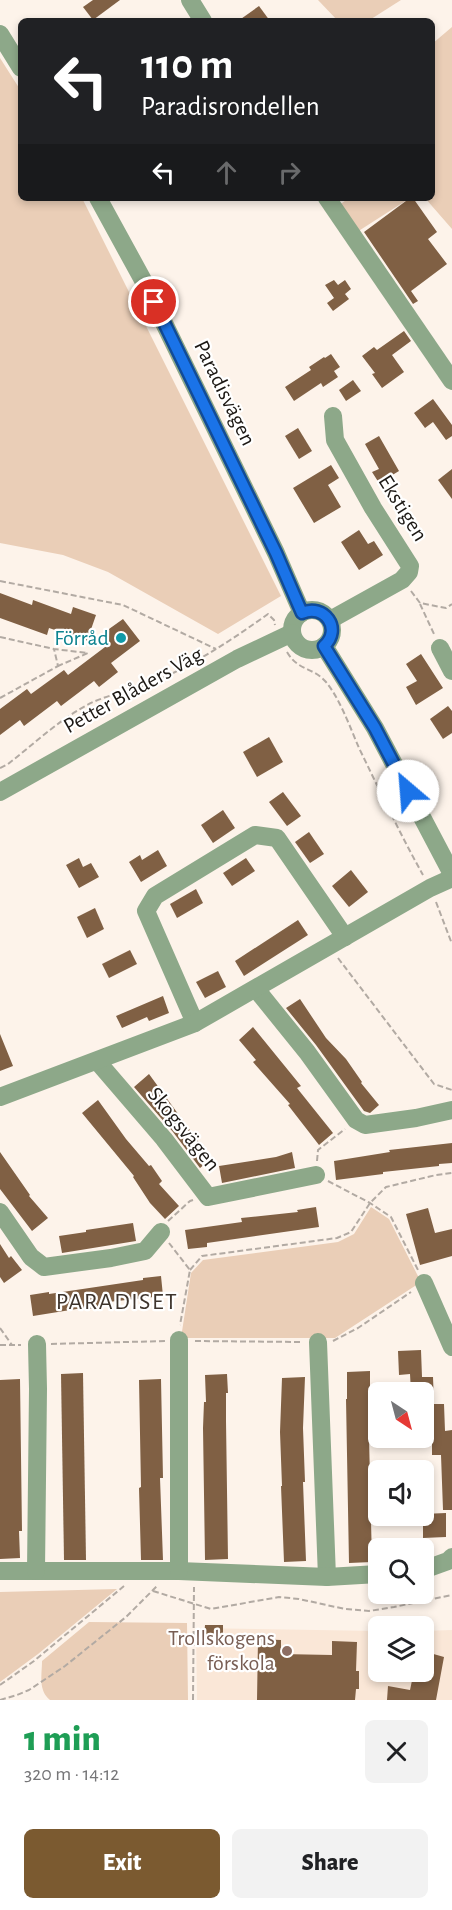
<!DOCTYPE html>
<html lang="en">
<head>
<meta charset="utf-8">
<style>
  :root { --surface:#fff; --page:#f2f2f2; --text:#202124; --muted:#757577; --accent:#7b5a30 }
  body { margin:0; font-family:"Alegreya Sans",sans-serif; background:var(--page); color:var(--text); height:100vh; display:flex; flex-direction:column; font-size:22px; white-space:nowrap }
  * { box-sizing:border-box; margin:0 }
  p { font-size:20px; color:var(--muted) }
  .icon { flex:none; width:33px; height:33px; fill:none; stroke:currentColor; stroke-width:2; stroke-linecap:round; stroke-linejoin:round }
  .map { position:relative; height:1700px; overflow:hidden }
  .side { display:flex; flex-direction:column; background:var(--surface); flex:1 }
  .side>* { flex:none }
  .guide { position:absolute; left:18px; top:18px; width:417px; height:183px; border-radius:9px; box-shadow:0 3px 9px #0003; background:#202124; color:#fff; overflow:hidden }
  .needle { width:39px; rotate:144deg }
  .controls { position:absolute; left:368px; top:1382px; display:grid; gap:12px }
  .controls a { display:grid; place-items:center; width:66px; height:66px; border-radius:9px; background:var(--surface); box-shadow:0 3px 9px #0003; font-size:30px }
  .pin { position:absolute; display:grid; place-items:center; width:51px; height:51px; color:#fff; margin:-26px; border:3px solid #fff; border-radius:50%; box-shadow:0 2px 6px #0007 }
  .me { position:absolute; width:66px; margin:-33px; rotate:333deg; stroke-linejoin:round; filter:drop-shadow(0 0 4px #0008) }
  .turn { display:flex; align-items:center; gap:21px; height:126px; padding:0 24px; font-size:27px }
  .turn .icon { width:78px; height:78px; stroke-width:2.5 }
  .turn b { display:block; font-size:42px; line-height:51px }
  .lanes { display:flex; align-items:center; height:57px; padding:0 24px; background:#0003; justify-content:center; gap:30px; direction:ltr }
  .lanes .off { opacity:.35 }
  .round { display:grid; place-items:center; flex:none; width:63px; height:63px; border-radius:9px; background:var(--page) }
  .head { display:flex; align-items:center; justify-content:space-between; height:102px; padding:0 24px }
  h1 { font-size:36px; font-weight:800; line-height:45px; color:#1e9e55 }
  .cta { display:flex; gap:12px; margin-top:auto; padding:12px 24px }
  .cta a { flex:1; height:69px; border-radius:9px; background:var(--accent); color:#fff; font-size:24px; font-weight:800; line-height:69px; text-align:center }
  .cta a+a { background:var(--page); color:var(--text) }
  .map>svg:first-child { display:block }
</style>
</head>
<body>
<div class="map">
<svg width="452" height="1700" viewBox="0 0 452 1700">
  <rect width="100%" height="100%" fill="#fdf3ea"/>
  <polygon fill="#fae7d7" points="196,1628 378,1631 378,1671 423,1671 423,1631 452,1630 452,1700 197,1700"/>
  <g fill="#eaceb7">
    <polygon points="318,0 401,0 368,21 338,21"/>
    <polygon points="452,27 452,229 425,198 432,198 432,44"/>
    <polygon points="0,58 21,91 21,198 82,198 281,596 218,634 108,572 63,555 0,543"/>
    <polygon points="349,198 410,198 357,232 338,206"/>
    <polygon points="371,1207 389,1219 421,1282 335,1338 181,1338 191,1273 203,1260 338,1242 354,1234"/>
    <polygon points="117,1589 38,1654 0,1682 0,1592"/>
    <path d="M 89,1622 L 187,1623 L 188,1700 L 50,1700 C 38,1690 42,1675 42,1661 Z"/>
  </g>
  <g fill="#806044">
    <polygon points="93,0 120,0 93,20 83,7"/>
    <polygon points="259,6 270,21 238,21"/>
    <polygon points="410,198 413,198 437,232 428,239 447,264 411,291 418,301 413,304 364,232"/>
    <polygon points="334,280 338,285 345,280 351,289 345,294 349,299 333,311 327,303 334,298 325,285"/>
    <polygon points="404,331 411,341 392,355 404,372 382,388 372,374 375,373 362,356 374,347 377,350"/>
    <polygon points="331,354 340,367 334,371 338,377 323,387 321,383 294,401 285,387 311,370 309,367 324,357 325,358"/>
    <polygon points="353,380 361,391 346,401 339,390"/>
    <polygon points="433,399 452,425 452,436 446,440 433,422 425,428 414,413"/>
    <polygon points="298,428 312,451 299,459 285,436"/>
    <polygon points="379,436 399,471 379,483 372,472 379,469 365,444"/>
    <polygon points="331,465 339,478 328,485 341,507 314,523 293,488"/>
    <polygon points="452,469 452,499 438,480"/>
    <polygon points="359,530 368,544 374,541 383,555 359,570 341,542"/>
    <polygon points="0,593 32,605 33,600 71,614 73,607 96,615 87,641 49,628 47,635 0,618"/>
    <polygon points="123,619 140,641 111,663 118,672 99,687 94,681 61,706 57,701 24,726 20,720 0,735 0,709 27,689 31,694 64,670 68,675 109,644 102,634"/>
    <polygon points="421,654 443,688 416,705 406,687 417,681 406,664"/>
    <polygon points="448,706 452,711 452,733 443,739 430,719"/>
    <polygon points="269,737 283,762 257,777 243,752"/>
    <polygon points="283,792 301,816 287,826 269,802"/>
    <polygon points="223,810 235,828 213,843 201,825"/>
    <polygon points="309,832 324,854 310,863 295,842"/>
    <polygon points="158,850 167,866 141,882 129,862 140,855 142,860"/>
    <polygon points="79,858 83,867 91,863 99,877 79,888 66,865"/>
    <polygon points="246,858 255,871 232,886 223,873"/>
    <polygon points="351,870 368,892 349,907 332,886"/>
    <polygon points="196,889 203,903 177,918 170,904"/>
    <polygon points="95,908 104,929 87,938 77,917"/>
    <polygon points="298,920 308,935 244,976 235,961"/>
    <polygon points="130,950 137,964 109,978 102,964"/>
    <polygon points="218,971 226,987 205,998 196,982"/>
    <polygon points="163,996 169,1013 149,1021 147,1017 122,1028 116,1016"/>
    <polygon points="300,999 326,1038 346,1059 362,1082 361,1083 379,1105 370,1113 364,1111 316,1045 286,1008"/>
    <polygon points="253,1027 301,1086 297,1088 333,1133 319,1145 288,1105 290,1104 253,1062 256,1060 239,1040"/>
    <polygon points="0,1034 13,1066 0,1071"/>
    <polygon points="149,1074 211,1159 200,1168 173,1132 134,1087"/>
    <polygon points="98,1100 126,1139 149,1166 151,1165 162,1181 159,1184 179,1206 165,1219 150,1203 133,1177 134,1176 82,1113"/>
    <polygon points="452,1143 452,1163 439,1164 439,1166 383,1172 383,1174 336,1180 334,1161 390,1152 389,1150"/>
    <polygon points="0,1152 30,1195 29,1196 48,1218 32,1231 0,1189"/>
    <polygon points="292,1152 295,1168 222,1183 219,1166 276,1157"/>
    <polygon points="316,1207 319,1227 207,1243 207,1247 188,1249 185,1230 242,1222 241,1218 298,1212 297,1210"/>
    <polygon points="428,1208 435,1233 452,1229 452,1256 420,1265 406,1214"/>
    <polygon points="133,1223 136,1241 62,1253 59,1236 86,1232 86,1230"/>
    <polygon points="0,1244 9,1258 11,1256 22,1270 4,1283 0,1277"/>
    <polygon points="161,1276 163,1296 108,1302 108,1306 89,1309 89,1307 33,1316 30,1295 49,1292 49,1294 143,1280 143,1278"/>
    <polygon points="421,1350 422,1377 433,1377 434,1404 444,1404 445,1431 452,1430 452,1510 443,1510 441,1455 432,1455 432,1428 423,1428 423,1392 411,1392 410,1374 399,1375 398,1351"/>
    <polygon points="370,1371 370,1395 368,1395 372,1562 349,1563 346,1399 347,1399 347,1372"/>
    <polygon points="83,1373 86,1560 64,1560 61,1374"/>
    <polygon points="227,1374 228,1393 226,1393 226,1421 228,1559 205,1560 203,1428 204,1402 206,1402 205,1375"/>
    <polygon points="305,1377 303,1428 305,1482 303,1482 306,1561 284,1562 281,1486 282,1486 280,1432 282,1378"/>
    <polygon points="20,1379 22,1531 19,1531 20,1558 0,1559 0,1380"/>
    <polygon points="161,1379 163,1478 160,1478 163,1560 141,1560 139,1488 141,1487 139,1380"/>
    <polygon points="446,1513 446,1537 423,1538 423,1514"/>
    <polygon points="205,1625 223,1625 223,1636 204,1636"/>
    <polygon points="258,1639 281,1640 281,1654 332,1655 332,1641 357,1642 356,1671 359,1671 359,1689 356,1689 355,1700 257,1700"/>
    <polygon points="423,1651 444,1657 436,1700 387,1700 388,1686 410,1690 414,1671 423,1671"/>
  </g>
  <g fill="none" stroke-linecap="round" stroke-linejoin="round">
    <g stroke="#b2aaa3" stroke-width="2" stroke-dasharray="6 3" stroke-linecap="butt">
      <polyline points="0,581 123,605 216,649"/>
      <polyline points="411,591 420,603 446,608 452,604"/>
      <polyline points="420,604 434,634"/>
      <polyline points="0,637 54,649 88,653 58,666"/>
      <path d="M 287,652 C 298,671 313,667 326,682 C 340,699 350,727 359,748 C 380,791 400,834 423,875"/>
      <polyline points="0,698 58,666 54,649"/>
      <path d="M 0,768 L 8,764 C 35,743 62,717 93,702 C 114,693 137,689 158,680 C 197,663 233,639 268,614 L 274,620 L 275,625"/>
      <polyline points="436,902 452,944"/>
      <polyline points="338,958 434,1084 452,1090"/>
      <polyline points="317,1161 318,1150 345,1129"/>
      <polyline points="328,1181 370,1203 391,1217 418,1270"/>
      <polyline points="168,1221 190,1201 193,1200"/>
      <polyline points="169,1243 190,1270 180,1325"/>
      <polyline points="190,1270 202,1256 337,1238 351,1232 370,1203 386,1187 436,1175 452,1173"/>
      <polyline points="0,1328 12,1345"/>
      <polyline points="195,1341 303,1342"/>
      <polyline points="333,1341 358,1328 411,1292"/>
      <polyline points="51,1344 165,1341"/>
      <polyline points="0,1345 21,1345"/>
      <polyline points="423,1590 425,1599"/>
      <polyline points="153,1591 211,1609 279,1597 299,1599 345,1609 369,1611 394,1607 452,1595"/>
      <polyline points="0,1685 34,1661 124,1586"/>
      <polyline points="0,1700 17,1695 29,1690 65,1666 126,1617 157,1586"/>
      <polyline points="193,1700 194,1587"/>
    </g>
    <g stroke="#8da889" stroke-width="18">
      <polyline points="190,0 203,21"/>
      <polyline points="0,34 21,68"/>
      <polyline points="98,198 144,282 276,553 302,613"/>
      <polyline points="327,198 452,381"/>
      <circle cx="312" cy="630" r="20"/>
      <polyline points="330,620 402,580 409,572 410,566 373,508 335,440 333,416"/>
      <polyline points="324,646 375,728 452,874"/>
      <polyline points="440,648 452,671"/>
      <polyline points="0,792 237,659 292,633"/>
      <polyline points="256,989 307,1052 356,1120 365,1125 416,1118 452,1110"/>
      <polyline points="195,1023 146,911 155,896 255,835 277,838 345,937"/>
      <polyline points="97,1061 164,1139 208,1197 316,1175"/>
      <polyline points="0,1097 195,1023 430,888 452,878"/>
      <polyline points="0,1212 31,1257 44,1267 111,1258 145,1251 161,1232"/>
      <polyline points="424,1283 452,1347"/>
      <polyline points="318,1342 327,1577"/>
      <polyline points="423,1570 448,1561 452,1557"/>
      <polyline points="0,1571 179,1571 327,1577 378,1574"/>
      <polyline points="36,1571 38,1389 37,1344"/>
      <polyline points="179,1571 179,1340"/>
    </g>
  </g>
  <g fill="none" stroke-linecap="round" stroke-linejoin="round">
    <g stroke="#114b97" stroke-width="15">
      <path id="route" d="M 154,302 L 276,553 L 302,613 C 324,603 343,629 324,646 L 375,728 L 408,791"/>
    </g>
    <use href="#route" stroke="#1a73e8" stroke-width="10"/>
  </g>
  <circle fill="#0f9aa8" stroke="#fff" stroke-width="2" cx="121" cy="638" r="6"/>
  <circle fill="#8d6e63" stroke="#fff" stroke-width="2" cx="287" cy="1651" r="6"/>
  <g text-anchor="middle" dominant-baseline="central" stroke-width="4.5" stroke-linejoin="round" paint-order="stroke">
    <g font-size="22" fill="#1c1814" stroke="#fff">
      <text transform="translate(225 393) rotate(64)">Paradisvägen</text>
      <text transform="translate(403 508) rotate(58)">Ekstigen</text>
      <text transform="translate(133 690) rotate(-29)">Petter Blåders Väg</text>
      <text transform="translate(184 1129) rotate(51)">Skogsvägen</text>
    </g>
    <g font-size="22" fill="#0d838f" stroke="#fff" text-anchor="end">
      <text x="109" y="638">Förråd</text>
    </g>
    <g font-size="22" fill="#785e54" stroke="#fff" text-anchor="end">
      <text x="275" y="1638">Trollskogens<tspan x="275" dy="25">förskola</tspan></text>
    </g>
    <g font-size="24" letter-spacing="1.5" fill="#3f352d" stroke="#fff">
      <text x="117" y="1302">PARADISET</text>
    </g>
  </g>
</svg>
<div class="controls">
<a><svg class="needle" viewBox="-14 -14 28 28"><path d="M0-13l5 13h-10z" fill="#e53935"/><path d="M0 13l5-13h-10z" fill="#757577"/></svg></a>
<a><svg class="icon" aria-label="sound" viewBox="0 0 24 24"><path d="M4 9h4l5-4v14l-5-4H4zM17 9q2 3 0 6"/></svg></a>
<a><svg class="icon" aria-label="search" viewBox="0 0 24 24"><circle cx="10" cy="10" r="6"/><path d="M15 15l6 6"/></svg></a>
<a><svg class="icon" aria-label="layers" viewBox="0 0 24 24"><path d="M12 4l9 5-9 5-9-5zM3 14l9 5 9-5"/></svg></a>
</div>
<div class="pin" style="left:154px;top:302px;background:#d93025"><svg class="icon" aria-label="arrive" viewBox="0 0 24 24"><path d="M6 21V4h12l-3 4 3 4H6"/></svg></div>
<svg class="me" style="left:408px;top:791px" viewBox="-20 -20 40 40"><circle r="19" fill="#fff"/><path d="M0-13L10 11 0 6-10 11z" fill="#1a73e8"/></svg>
<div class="guide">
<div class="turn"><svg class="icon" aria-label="left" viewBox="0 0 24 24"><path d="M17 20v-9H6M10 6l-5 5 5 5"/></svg><div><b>110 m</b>Paradisrondellen</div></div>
<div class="lanes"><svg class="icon" aria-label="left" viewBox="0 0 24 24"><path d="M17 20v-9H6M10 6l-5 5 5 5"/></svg><svg class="icon off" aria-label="ahead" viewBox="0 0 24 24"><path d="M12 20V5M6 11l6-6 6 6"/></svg><svg class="icon off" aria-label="right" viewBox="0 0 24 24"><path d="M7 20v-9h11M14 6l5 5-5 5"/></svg></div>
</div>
</div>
<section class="side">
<div class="head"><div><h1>1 min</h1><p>320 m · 14:12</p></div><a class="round"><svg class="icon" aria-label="close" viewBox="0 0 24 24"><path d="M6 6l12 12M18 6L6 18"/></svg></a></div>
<div class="cta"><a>Exit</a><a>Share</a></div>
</section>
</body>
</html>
